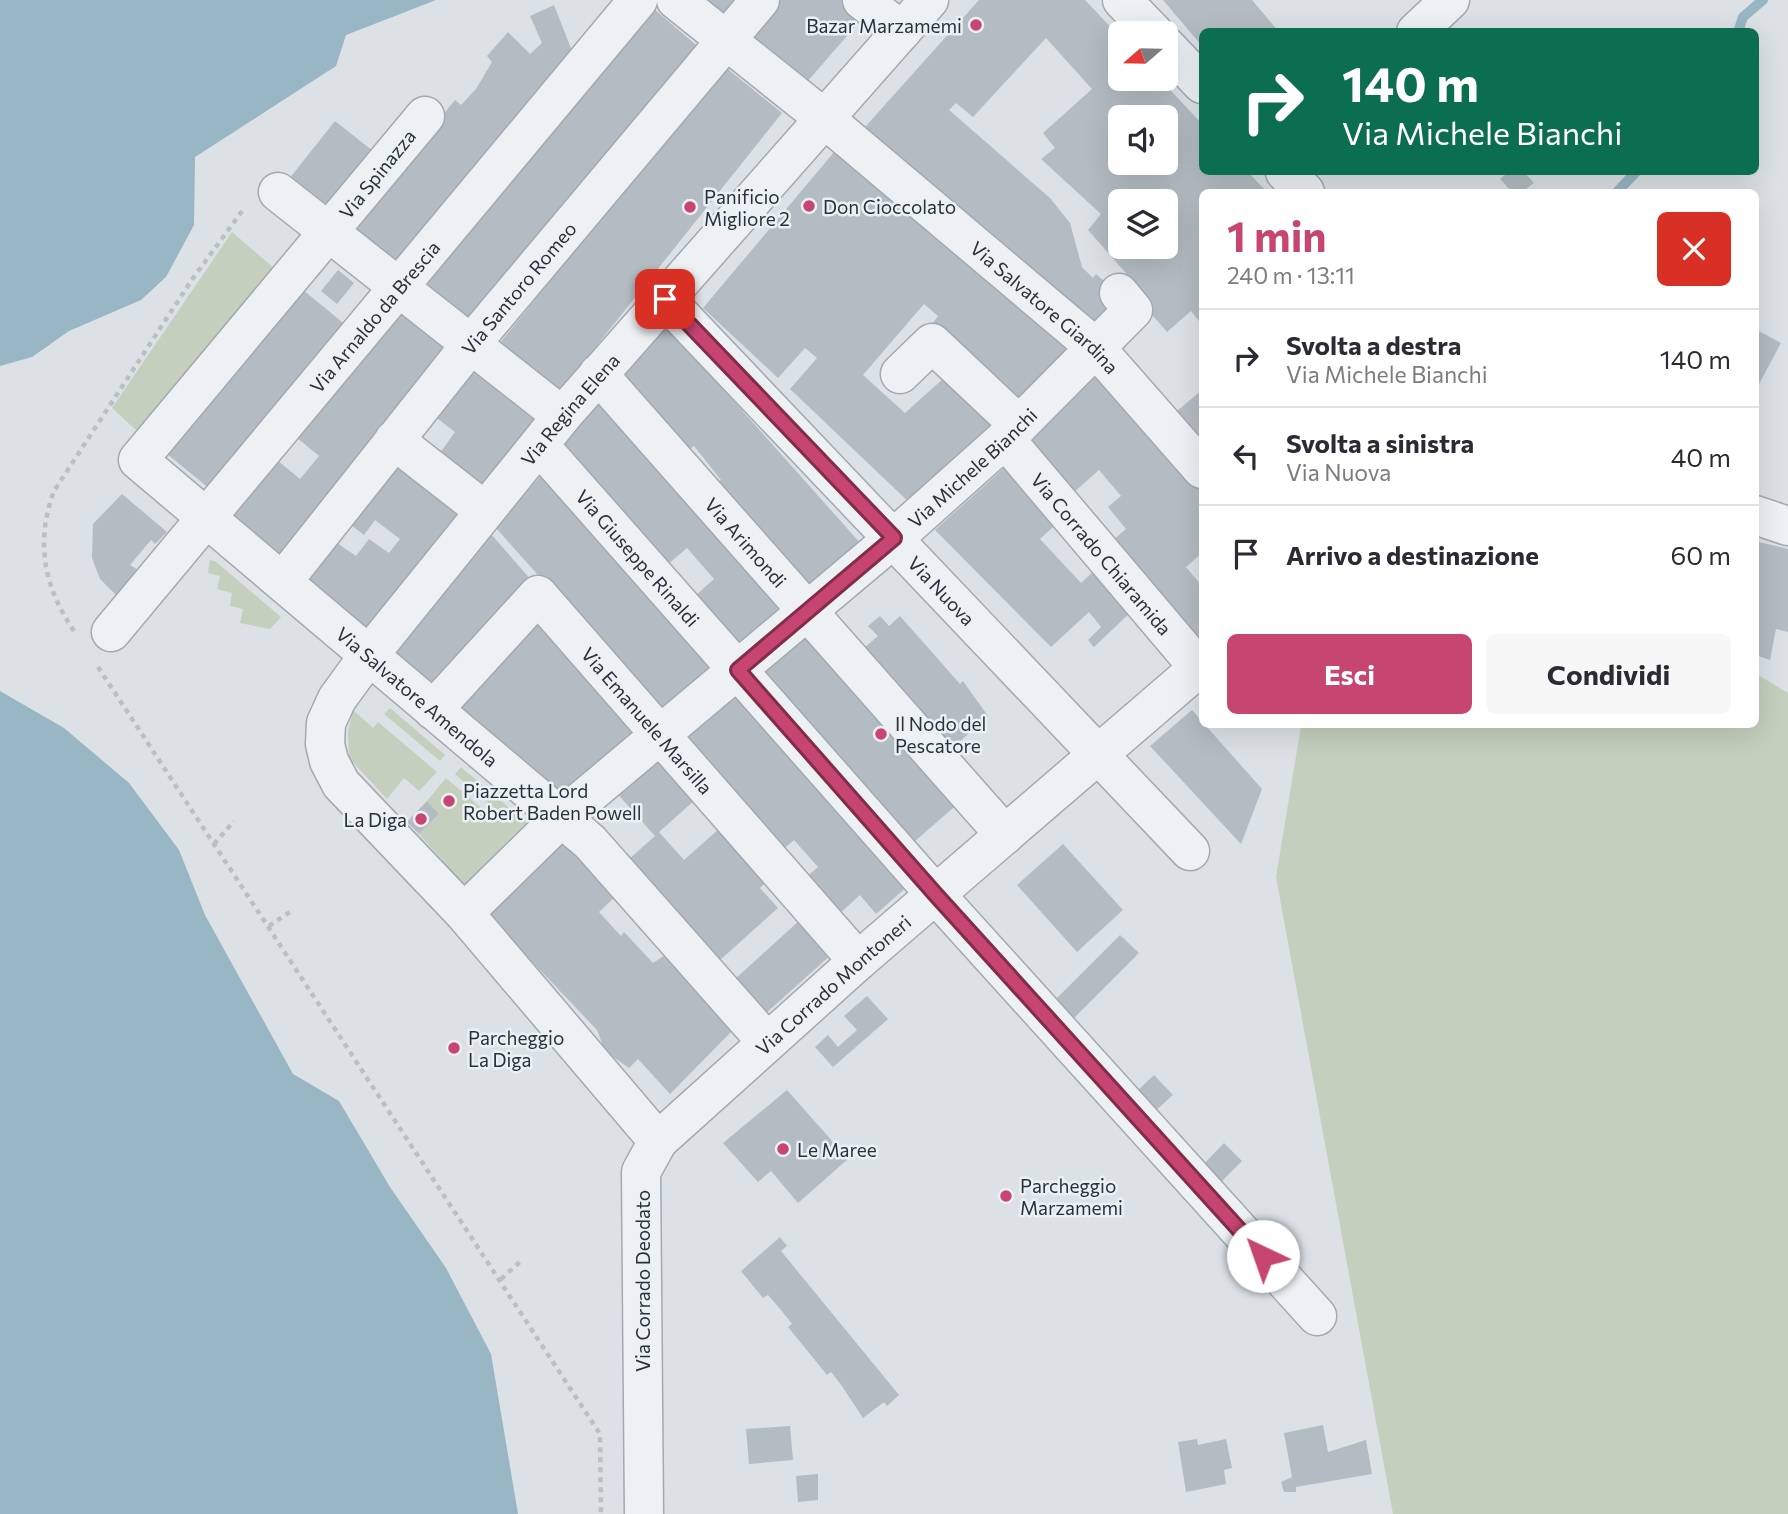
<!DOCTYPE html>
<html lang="it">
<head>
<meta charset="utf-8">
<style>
  :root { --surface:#fff; --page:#f7f7f7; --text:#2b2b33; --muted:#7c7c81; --line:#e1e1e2; --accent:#c64571 }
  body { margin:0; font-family:Commissioner,sans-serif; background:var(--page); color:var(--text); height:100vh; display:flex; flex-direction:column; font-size:26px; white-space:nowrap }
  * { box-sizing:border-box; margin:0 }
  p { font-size:23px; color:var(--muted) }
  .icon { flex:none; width:38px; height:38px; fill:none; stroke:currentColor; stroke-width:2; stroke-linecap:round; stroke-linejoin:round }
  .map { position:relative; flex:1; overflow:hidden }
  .drawer { position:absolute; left:1199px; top:189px; width:560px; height:539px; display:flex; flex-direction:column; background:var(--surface); border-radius:10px; box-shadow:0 7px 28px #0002 }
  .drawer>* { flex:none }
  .banner { position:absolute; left:1199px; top:28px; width:560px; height:147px; border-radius:10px; box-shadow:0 7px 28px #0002; background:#0b6e4f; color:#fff; overflow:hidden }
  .needle { width:46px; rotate:250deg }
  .controls { position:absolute; left:1108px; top:21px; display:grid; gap:14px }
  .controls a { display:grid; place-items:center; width:70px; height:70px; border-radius:10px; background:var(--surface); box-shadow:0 7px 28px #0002; font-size:35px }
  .pin { position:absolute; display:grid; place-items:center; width:60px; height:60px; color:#fff; margin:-30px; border-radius:14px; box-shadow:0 4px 10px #0006 }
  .me { position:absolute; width:77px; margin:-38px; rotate:318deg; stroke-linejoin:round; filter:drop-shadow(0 0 5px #0008) }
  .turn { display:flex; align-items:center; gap:24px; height:147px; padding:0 28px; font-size:32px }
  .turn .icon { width:91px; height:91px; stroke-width:2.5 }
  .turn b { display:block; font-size:49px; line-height:60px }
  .round { display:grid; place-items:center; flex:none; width:74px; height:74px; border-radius:10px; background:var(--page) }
  .head { display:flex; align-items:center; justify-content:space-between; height:119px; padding:0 28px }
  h1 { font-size:42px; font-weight:700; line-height:52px; color:var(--accent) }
  .action { display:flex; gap:14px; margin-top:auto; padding:14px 28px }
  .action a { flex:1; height:80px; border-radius:10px; background:var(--accent); color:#fff; font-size:28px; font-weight:700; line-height:80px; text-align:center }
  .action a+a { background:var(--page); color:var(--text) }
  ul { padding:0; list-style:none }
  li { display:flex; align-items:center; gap:21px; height:98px; padding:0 28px; border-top:2px solid var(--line) }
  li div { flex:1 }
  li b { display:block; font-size:26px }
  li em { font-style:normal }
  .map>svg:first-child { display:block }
</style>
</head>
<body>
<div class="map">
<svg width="1788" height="1514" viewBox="0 0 1788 1514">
  <rect width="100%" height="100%" fill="#dce1e5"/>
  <g fill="#c5cfbd">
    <polygon points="232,232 275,269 138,432 112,408"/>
    <polygon points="210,560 215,561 281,617 270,629 240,623 243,609 230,606 232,593 217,589 220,576 208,573"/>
    <polygon points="1755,673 1788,693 1788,1514 1393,1514 1276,877 1301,726 1755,724"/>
    <polygon points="390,708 445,755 440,761 384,714"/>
    <polygon points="353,710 373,728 378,722 437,772 419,791 404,778 387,799 349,758 348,732"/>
    <polygon points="461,767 533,828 465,886 419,834 439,814 427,801 446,778 492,817 497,811 455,774"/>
  </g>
  <g fill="#98b6c4">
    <polygon points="0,0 436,0 346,35 336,66 195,157 194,225 166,277 141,300 69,331 32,357 0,366"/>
    <polygon points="0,691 64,728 129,783 179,850 205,915 293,1074 339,1101 390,1187 446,1268 491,1354 518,1514 0,1514"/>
  </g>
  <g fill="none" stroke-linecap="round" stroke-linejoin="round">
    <g stroke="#98b6c4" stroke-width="10">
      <polyline points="1738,32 1743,17 1763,0"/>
      <polyline points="1617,192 1636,172"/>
    </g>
  </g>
  <g fill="#b3bcc2" fill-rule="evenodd">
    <polygon points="707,0 747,0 730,20"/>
    <polygon points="776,0 850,0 867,13 806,83 753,36"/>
    <path d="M 979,0 L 1085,0 L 1120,37 L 1120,79 L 1160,79 L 1202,124 L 1202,172 L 1248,172 L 1267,192 L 1202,192 L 1202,325 L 1191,311 L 1167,332 L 1126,285 L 1132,280 L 1088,230 L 1101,214 L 1041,159 L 1055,148 L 1043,133 L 1092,89 L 1046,38 L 973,117 L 956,103 L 949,110 L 1050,198 L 1070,223 L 1082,267 L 1093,278 L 1096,274 L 1107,284 L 1119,306 L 1100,327 L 865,127 ZM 1120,117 L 1166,117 L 1166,163 L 1120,163 ZM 1120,201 L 1166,201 L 1166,247 L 1120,247 Z"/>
    <polygon points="1163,0 1252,0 1279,32 1202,32 1202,46"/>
    <polygon points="554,5 574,56 398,266 351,227 455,100 461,105 476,89 492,62 487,56 508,32 530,54 542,43 530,16"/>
    <polygon points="654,9 702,50 471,325 424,284"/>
    <polygon points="724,66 782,113 559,393 499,344"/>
    <polygon points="335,121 378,155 332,213 289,179"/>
    <polygon points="835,151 1073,350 1021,403 932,324 938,316 924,304 863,375 905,413 946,376 995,428 913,506 790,389 817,358 805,348 778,378 703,308"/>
    <polygon points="1509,172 1524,172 1534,183 1522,192 1512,192 1500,179"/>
    <polygon points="338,270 354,283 337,304 321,291"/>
    <polygon points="297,285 347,326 211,490 161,449"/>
    <polygon points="399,310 447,350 281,555 232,515 277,460 300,479 319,456 296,437"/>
    <polygon points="667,326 862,545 806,594 713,486 721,480 694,446 685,453 616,374"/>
    <polygon points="1755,329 1781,343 1758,386 1755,385"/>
    <polygon points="1095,367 1202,493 1202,553 1186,567 1202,586 1202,632 1196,638 1113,540 1126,529 1108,507 1121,496 1099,470 1073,493 1027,438"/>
    <polygon points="474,372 536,421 480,495 435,460 455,432 437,418"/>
    <polygon points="1202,390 1202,440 1177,411"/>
    <polygon points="603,392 788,605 740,647 695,596 714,579 687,548 667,565 562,446"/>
    <polygon points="397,454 466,510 371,631 306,579 334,541 356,556 369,539 389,553 400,539 375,520 364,535 347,522"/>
    <polygon points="1004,468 1054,526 1040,539 1081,583 1094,571 1131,612 1094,647 1088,640 1101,627 1089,612 1051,647 935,530"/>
    <polygon points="543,473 716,666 662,714 496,528"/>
    <polygon points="122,494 167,532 155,544 151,540 130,565 138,570 117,596 100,579 92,558 93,524"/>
    <polygon points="491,534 532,581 433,687 391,651"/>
    <polygon points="1755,541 1788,549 1788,632 1776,629 1770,660 1755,655"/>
    <polygon points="880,616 889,626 900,616 960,684 963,681 988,716 946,754 857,654 878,636 868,626"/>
    <polygon points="539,618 638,735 564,802 454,707"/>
    <polygon points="808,628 961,801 914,842 761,670"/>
    <polygon points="737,690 909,885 876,914 860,895 838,915 805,878 818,867 794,840 781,851 683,739"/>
    <polygon points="1192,710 1262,789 1241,844 1150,746"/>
    <polygon points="656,756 695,800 659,832 684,860 720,828 767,881 760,888 778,908 719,961 629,859 655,836 615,791"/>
    <polygon points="427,801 439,814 419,834 407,822"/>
    <polygon points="565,840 617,895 599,912 621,936 624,932 653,963 668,953 701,997 733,1030 670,1094 638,1059 629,1068 612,1056 603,1046 597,1030 486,913"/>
    <polygon points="1063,844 1123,910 1077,952 1017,885"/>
    <polygon points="801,919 832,954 766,1013 735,979"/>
    <polygon points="1120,935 1139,953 1071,1021 1054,1001"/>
    <polygon points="867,996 888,1019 833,1067 815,1047 828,1035 838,1047 857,1030 844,1016"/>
    <polygon points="1154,1075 1173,1095 1155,1111 1136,1092"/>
    <polygon points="787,1090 848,1159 798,1203 771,1171 758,1182 723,1143"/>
    <polygon points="1224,1143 1242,1161 1220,1183 1203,1165"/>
    <polygon points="780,1237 787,1246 781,1251 899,1395 887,1406 884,1402 863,1418 842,1386 831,1372 827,1375 788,1327 792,1324 781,1310 768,1295 763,1298 741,1271"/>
    <polygon points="1323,1425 1328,1452 1366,1440 1372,1474 1296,1487 1296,1492 1284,1492 1281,1482 1292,1477 1284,1433"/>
    <polygon points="790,1426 793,1460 749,1464 746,1429"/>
    <polygon points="1197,1439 1198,1445 1226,1439 1232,1468 1224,1470 1226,1484 1186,1492 1178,1442"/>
    <polygon points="818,1474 818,1500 798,1502 796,1476"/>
  </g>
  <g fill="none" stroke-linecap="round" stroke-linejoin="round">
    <g stroke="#a2a9af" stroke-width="41">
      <g id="street">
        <path id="s1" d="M 676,0 L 825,119 L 1095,347 L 1202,469"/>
        <polyline points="862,0 902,31"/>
        <polyline points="1122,0 1154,33"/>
        <polyline points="1416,32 1450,0"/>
        <polyline points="1166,46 1202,84"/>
        <path id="s2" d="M 425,116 L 138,460 L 590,842 L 766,1041"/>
        <polyline points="1285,172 1305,192"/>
        <polyline points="278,192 562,416"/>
        <path id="s3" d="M 665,299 L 1190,851"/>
        <path id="s4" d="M 598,374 L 1005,835"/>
        <polyline points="900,374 932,343 1019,425"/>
        <path id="s5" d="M 1005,439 L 1199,668"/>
        <polyline points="394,440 485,511"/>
        <path id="s6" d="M 539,445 L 936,895 L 1317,1316"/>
        <polyline points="1755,515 1788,526"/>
        <path id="s7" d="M 283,581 L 471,344 L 760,0"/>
        <path id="s8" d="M 111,632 L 638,0"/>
        <path id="s9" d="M 433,710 L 538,595 L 858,961"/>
        <path id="s10" d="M 464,913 L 561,818 L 894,538 L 1005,439 L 1133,310 L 1119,293"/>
        <path id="s11" d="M 658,1141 L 464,913 L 341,784 L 329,761 L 325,744 L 326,723 L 337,699 L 369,655 L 562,416 L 929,0"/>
        <path id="s12" d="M 644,1514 L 641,1172 L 658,1141 L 858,961 L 1202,665"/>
      </g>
    </g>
    <g stroke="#babfc4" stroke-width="4.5" stroke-dasharray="5 5" stroke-linecap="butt">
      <path d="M 74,631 C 44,587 35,542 54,491 L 191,281 L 245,207"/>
      <polyline points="98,667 600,1434 601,1514"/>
      <polyline points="214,844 234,821"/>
      <polyline points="269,926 293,910"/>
      <polyline points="501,1279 522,1260"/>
    </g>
    <use href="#street" stroke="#eef1f4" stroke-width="38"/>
  </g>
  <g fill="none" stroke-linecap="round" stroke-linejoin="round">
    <g stroke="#812d49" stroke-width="18">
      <polyline id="route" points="665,299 894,538 738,670 936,895 1263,1256"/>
    </g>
    <use href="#route" stroke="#c64571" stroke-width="12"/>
  </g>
  <g fill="#c64571" stroke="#ebf0f3" stroke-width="2.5">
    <circle cx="976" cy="25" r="7"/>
    <circle cx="809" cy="206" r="7"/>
    <circle cx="690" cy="207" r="7"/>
    <circle cx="881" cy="734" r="7"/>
    <circle cx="449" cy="801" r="7"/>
    <circle cx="421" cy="819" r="7"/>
    <circle cx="454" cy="1048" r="7"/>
    <circle cx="783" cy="1149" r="7"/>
    <circle cx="1006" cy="1196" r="7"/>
  </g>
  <g text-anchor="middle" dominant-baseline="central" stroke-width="5" stroke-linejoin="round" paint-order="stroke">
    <g font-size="19" fill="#27323b" stroke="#ebf0f3" text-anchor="start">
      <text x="962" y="25" text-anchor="end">Bazar Marzamemi</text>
      <text x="704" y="196">Panificio<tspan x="704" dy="22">Migliore 2</tspan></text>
      <text x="823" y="206">Don Cioccolato</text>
      <text x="895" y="723">Il Nodo del<tspan x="895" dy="22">Pescatore</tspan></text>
      <text x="463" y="790">Piazzetta Lord<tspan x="463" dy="22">Robert Baden Powell</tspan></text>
      <text x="407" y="819" text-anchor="end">La Diga</text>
      <text x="468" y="1037">Parcheggio<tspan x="468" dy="22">La Diga</tspan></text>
      <text x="797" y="1149">Le Maree</text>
      <text x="1020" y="1185">Parcheggio<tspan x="1020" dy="22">Marzamemi</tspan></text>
    </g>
    <g font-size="19" fill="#27323b" stroke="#ebf0f3">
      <text transform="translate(377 174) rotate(-51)">Via Spinazza</text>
      <text stroke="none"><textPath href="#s7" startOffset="376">Via Santoro Romeo</textPath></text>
      <text stroke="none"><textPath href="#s1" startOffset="480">Via Salvatore Giardina</textPath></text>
      <text stroke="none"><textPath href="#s8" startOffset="411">Via Arnaldo da Brescia</textPath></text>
      <text stroke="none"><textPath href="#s11" startOffset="940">Via Regina Elena</textPath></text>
      <text stroke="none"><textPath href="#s10" startOffset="676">Via Michele Bianchi</textPath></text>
      <text stroke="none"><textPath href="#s4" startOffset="224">Via Arimondi</textPath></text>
      <text stroke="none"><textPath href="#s5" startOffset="150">Via Corrado Chiaramida</textPath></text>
      <text stroke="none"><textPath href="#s6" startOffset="150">Via Giuseppe Rinaldi</textPath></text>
      <text stroke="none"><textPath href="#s3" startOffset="402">Via Nuova</textPath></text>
      <text stroke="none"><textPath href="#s2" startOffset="814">Via Salvatore Amendola</textPath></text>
      <text stroke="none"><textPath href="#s9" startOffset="322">Via Emanuele Marsilla</textPath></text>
      <text stroke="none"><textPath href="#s12" startOffset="612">Via Corrado Montoneri</textPath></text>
      <text transform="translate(642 1281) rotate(-90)">Via Corrado Deodato</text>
    </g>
  </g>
</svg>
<div class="controls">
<a><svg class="needle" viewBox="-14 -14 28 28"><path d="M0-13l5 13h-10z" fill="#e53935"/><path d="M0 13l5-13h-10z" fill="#7c7c81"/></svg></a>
<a><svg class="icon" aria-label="sound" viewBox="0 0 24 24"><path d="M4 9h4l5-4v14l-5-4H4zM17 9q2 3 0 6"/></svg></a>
<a><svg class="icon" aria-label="layers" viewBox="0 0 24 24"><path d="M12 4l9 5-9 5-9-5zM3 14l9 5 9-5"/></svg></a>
</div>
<div class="pin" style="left:665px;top:299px;background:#d93025"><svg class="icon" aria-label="arrive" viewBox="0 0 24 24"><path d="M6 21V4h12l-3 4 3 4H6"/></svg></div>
<svg class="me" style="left:1263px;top:1256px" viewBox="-20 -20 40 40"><circle r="19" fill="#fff"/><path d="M0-13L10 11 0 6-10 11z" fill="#c64571"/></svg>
<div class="banner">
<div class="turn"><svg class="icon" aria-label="right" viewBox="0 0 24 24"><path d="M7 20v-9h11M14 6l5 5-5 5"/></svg><div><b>140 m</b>Via Michele Bianchi</div></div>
</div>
<section class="drawer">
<div class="head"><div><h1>1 min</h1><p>240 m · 13:11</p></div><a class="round" style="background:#d93025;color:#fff"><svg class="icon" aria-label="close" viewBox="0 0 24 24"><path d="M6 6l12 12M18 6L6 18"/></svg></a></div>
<ul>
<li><svg class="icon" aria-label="right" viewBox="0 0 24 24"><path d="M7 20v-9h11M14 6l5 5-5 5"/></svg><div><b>Svolta a destra</b><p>Via Michele Bianchi</p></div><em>140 m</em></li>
<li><svg class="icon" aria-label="left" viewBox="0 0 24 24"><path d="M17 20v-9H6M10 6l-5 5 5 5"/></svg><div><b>Svolta a sinistra</b><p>Via Nuova</p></div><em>40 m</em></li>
<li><svg class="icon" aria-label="arrive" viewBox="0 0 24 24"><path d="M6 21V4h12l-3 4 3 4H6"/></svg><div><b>Arrivo a destinazione</b></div><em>60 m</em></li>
</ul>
<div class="action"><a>Esci</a><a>Condividi</a></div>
</section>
</div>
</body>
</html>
